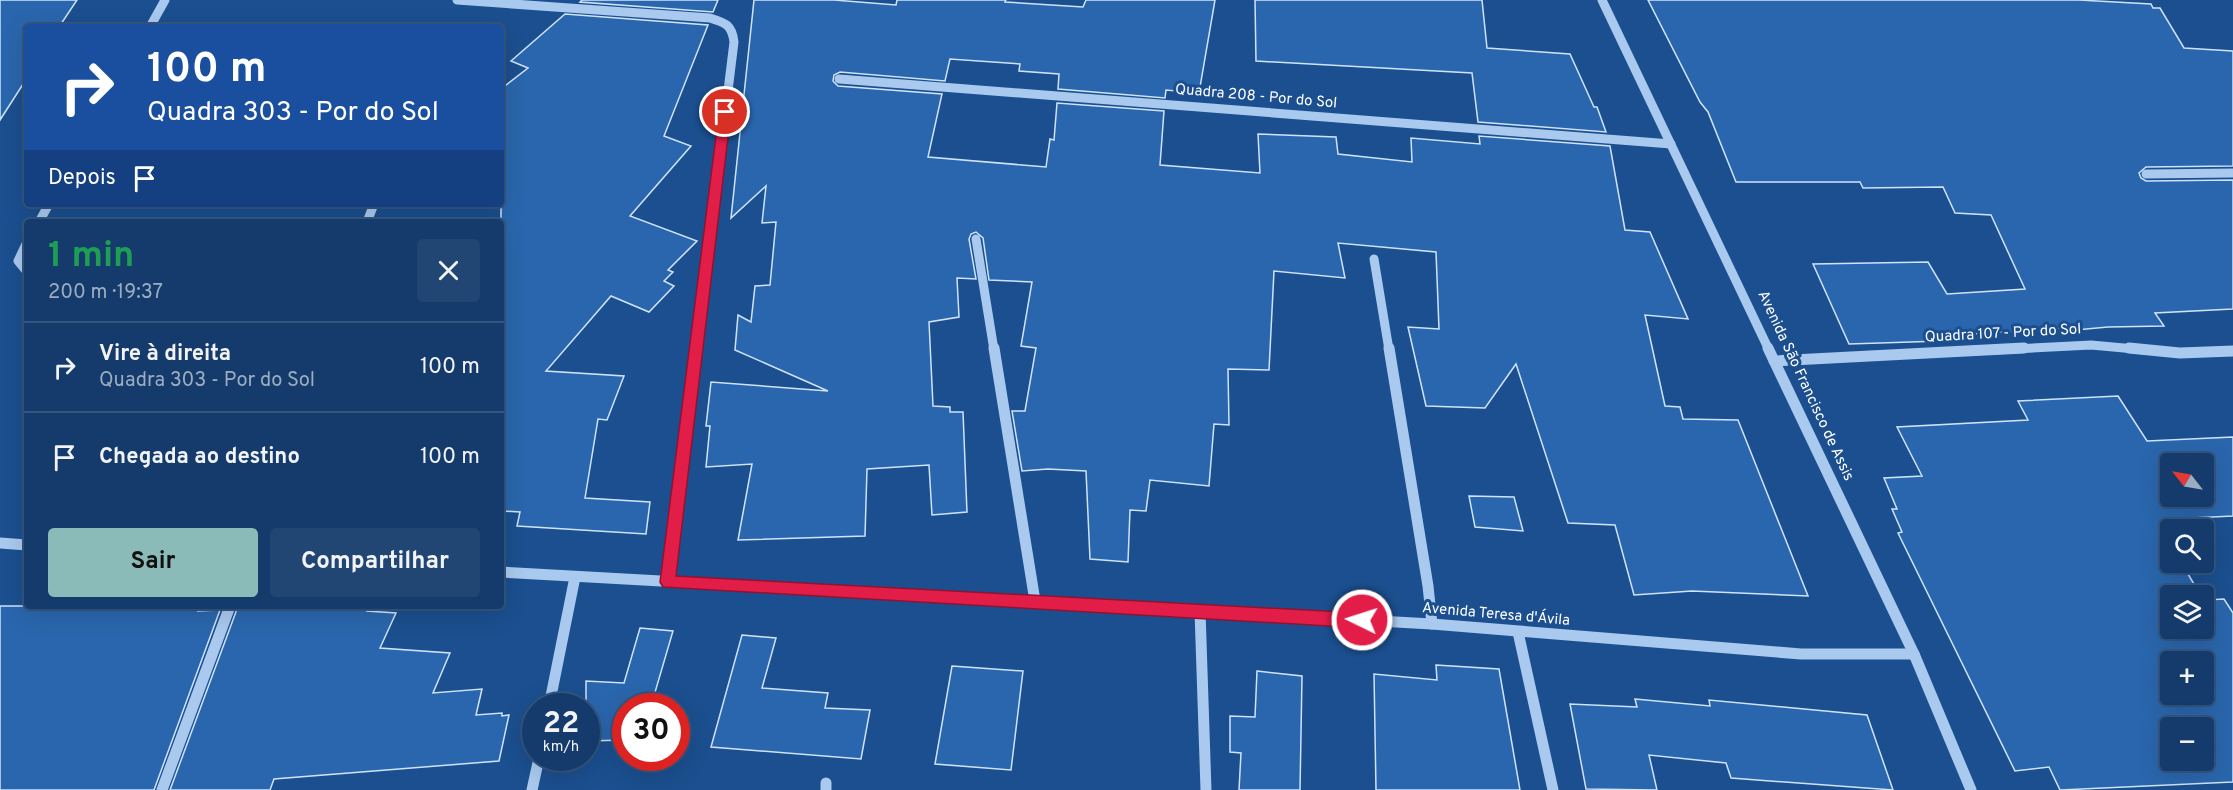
<!DOCTYPE html>
<html lang="pt">
<head>
<meta charset="utf-8">
<style>
  :root { --surface:#143b6b; --page:#214673; --text:#f1f3f6; --muted:#9dadc1; --line:#33557e; --accent:#8bbbb9 }
  body { margin:0; font-family:Overpass,sans-serif; background:var(--page); color:var(--text); height:100vh; display:flex; flex-direction:column; font-size:22px; white-space:nowrap }
  * { box-sizing:border-box; margin:0 }
  p { font-size:20px; color:var(--muted) }
  .icon { flex:none; width:33px; height:33px; fill:none; stroke:currentColor; stroke-width:2; stroke-linecap:round; stroke-linejoin:round }
  .map { position:relative; flex:1; overflow:hidden }
  .sheet { position:absolute; left:24px; top:219px; width:480px; height:390px; display:flex; flex-direction:column; background:var(--surface); border-radius:6px; box-shadow:0 6px 24px #0002,0 0 0 2px var(--line) }
  .sheet>* { flex:none }
  .top-card { position:absolute; left:24px; top:24px; width:480px; height:183px; border-radius:6px; box-shadow:0 6px 24px #0002,0 0 0 2px var(--line); background:#1a4fa0; color:#fff; overflow:hidden }
  .needle { width:39px; rotate:301deg }
  .tools { position:absolute; left:2160px; top:453px; display:grid; gap:12px }
  .tools a { display:grid; place-items:center; width:54px; height:54px; border-radius:6px; background:var(--surface); box-shadow:0 6px 24px #0002,0 0 0 2px var(--line); font-size:30px }
  .speed { position:absolute; left:522px; top:693px; display:flex; gap:12px; font-size:30px; font-weight:700; text-align:center }
  .speed>* { display:grid; place-content:center; width:78px; height:78px; border-radius:50%; background:var(--surface); box-shadow:0 6px 24px #0002,0 0 0 2px var(--line); line-height:1 }
  .speed small { font-size:15px; font-weight:400 }
  .speed .limit { border:9px solid #d22; background:#fff; color:#111 }
  .pin { position:absolute; display:grid; place-items:center; width:51px; height:51px; color:#fff; margin:-26px; border:3px solid #fff; border-radius:50%; box-shadow:0 2px 6px #0007 }
  .me { position:absolute; width:66px; margin:-33px; rotate:274deg; stroke-linejoin:round; filter:drop-shadow(0 0 4px #0008) }
  .turn { display:flex; align-items:center; gap:21px; height:126px; padding:0 24px; font-size:27px }
  .turn .icon { width:78px; height:78px; stroke-width:2.5 }
  .turn b { display:block; font-size:42px; line-height:51px }
  .then { display:flex; align-items:center; height:57px; padding:0 24px; background:#0003; gap:12px; font-size:22px }
  .round { display:grid; place-items:center; flex:none; width:63px; height:63px; border-radius:6px; background:var(--page) }
  .overview { display:flex; align-items:center; justify-content:space-between; height:102px; padding:0 24px }
  h1 { font-size:36px; font-weight:700; line-height:45px; color:#1e9e55 }
  .primary-button { display:flex; gap:12px; margin-top:auto; padding:12px 24px }
  .primary-button a { flex:1; height:69px; border-radius:6px; background:var(--accent); color:#111; font-size:24px; font-weight:700; line-height:69px; text-align:center }
  .primary-button a+a { background:var(--page); color:var(--text) }
  ul { padding:0; list-style:none }
  li { display:flex; align-items:center; gap:18px; height:90px; padding:0 24px; border-top:2px solid var(--line) }
  li div { flex:1 }
  li b { display:block; font-size:22px }
  li em { font-style:normal }
  .map>svg:first-child { display:block }
</style>
</head>
<body>
<div class="map">
<svg width="2233" height="790" viewBox="0 0 2233 790">
  <rect width="100%" height="100%" fill="#1b4f8f"/>
  <g fill="#2a66ad" stroke="#cfe3fa" stroke-width="1.5" fill-rule="evenodd">
    <polygon points="0,0 77,0 59,27 27,27 27,78 0,120"/>
    <polygon points="582,0 718,0 713,12 580,2"/>
    <polygon points="754,0 834,0 896,5 897,0 1006,0 1005,2 1083,7 1086,0 1215,0 1199,93 1166,90 1165,98 1058,89 1059,74 1019,71 1020,64 950,59 945,81 840,72 834,75 833,81 838,86 942,94 928,157 1046,167 1050,139 1054,140 1057,103 1164,111 1160,165 1260,173 1258,134 1336,137 1338,154 1412,162 1411,138 1480,144 1479,136 1610,146 1625,230 1650,232 1688,319 1645,315 1665,406 1680,407 1683,419 1738,420 1808,596 1692,591 1634,595 1615,525 1568,523 1516,364 1485,408 1426,406 1408,327 1439,329 1436,252 1338,243 1345,278 1274,271 1269,370 1228,369 1229,425 1214,424 1209,486 1150,480 1146,511 1130,510 1128,562 1090,559 1086,471 1048,469 1022,471 1012,411 1025,411 1036,348 1021,346 1032,282 989,280 983,238 976,232 971,234 969,239 976,279 957,278 959,317 929,322 933,406 950,407 950,412 963,412 967,512 932,515 929,465 867,469 865,536 738,540 752,464 706,467 710,426 706,426 711,382 828,391 735,350 738,315 751,322 755,286 770,285 776,222 762,223 766,186 731,218"/>
    <polygon points="1255,0 1482,0 1487,48 1570,54 1594,107 1597,107 1606,132 1478,122 1472,73 1256,61"/>
    <polygon points="1648,0 2079,0 2151,4 2153,8 2160,8 2184,48 2233,51 2233,166 2146,167 2139,173 2141,178 2146,181 2233,180 2233,309 2155,313 2164,326 2108,327 2065,331 2064,328 1969,334 1972,340 1849,344 1813,264 1928,262 1947,294 2025,289 1991,215 1955,213 1943,187 1863,188 1860,182 1736,182 1708,112 1700,102"/>
    <polygon points="565,14 708,25 664,136 691,146 630,216 697,241 668,270 673,272 664,281 674,286 649,312 611,296 546,371 624,376 607,420 598,419 585,498 650,502 646,534 517,526 520,512 501,511 501,89 528,68 511,61"/>
    <path d="M 2118,396 L 2147,441 L 2233,437 L 2233,516 L 2172,519 L 2178,530 L 2161,530 L 2170,546 L 2170,562 L 2181,562 L 2201,596 L 2170,596 L 2170,628 L 2204,628 L 2204,597 L 2206,600 L 2224,599 L 2233,613 L 2233,782 L 2060,790 L 2049,767 L 2015,771 L 1898,533 L 1902,532 L 1892,509 L 1897,509 L 1884,478 L 1922,476 L 1897,427 L 2028,420 L 2018,401 ZM 2170,464 L 2204,464 L 2204,496 L 2170,496 ZM 2170,662 L 2204,662 L 2204,694 L 2170,694 ZM 2170,728 L 2204,728 L 2204,760 L 2170,760 Z"/>
    <polygon points="1469,496 1514,497 1523,531 1475,527"/>
    <polygon points="0,606 200,606 198,611 220,610 154,790 0,790"/>
    <polygon points="306,606 342,606 368,609 367,611 396,613 380,648 450,653 433,693 482,689 476,715 502,713 502,716 509,715 499,761 274,779 270,790 170,790 237,609"/>
    <polygon points="640,628 673,631 651,706 626,706 626,740 586,741 586,681 624,683"/>
    <polygon points="742,635 776,638 762,688 828,693 825,708 870,710 861,759 711,747"/>
    <polygon points="1436,665 1499,669 1520,790 1376,790 1374,674 1437,680"/>
    <polygon points="952,666 1023,671 1011,770 935,764"/>
    <polygon points="1257,671 1302,676 1300,790 1239,790 1241,753 1230,752 1230,716 1255,717"/>
    <polygon points="1635,699 1710,706 1709,700 1867,715 1893,790 1731,778 1726,763 1649,755 1657,790 1586,789 1570,704 1637,707"/>
  </g>
  <g fill="none" stroke-linecap="round" stroke-linejoin="round">
    <g stroke="#a9c9ee" stroke-width="9">
      <path d="M 457,0 L 710,18 C 726,23 732,25 734,42 L 696,350"/>
      <polyline points="1602,0 1769,350"/>
      <polyline points="150,27 165,0"/>
      <polyline points="839,79 1671,144"/>
      <polyline points="2146,174 2233,173"/>
      <polyline points="39,222 49,204"/>
      <polyline points="367,222 374,204"/>
      <polyline points="976,239 994,350"/>
      <polyline points="27,242 18,261 27,272"/>
      <polyline points="1374,259 1389,350"/>
      <polyline points="1994,350 2091,345 2146,350"/>
    </g>
    <g stroke="#a9c9ee" stroke-width="11">
      <polyline points="994,348 1035,601"/>
      <polyline points="1389,348 1428,586 1432,624"/>
      <polyline points="1768,348 1914,654 1971,790"/>
      <polyline points="2129,348 2180,353 2233,351"/>
      <polyline points="1774,361 2024,348"/>
      <polyline points="0,543 27,545"/>
      <polyline points="501,572 1432,624 1801,654 1914,654"/>
      <polyline points="668,582 697,348"/>
      <polyline points="1200,611 1206,790"/>
      <polyline points="1518,632 1553,790"/>
      <polyline points="549,706 575,577"/>
      <polyline points="826,783 826,790"/>
      <polyline points="162,790 230,606"/>
      <polyline points="532,790 539,758"/>
    </g>
  </g>
  <polygon fill="#e11d48" stroke="#92132f" stroke-width="1.5" points="725,108 731,112 676,576 1362,613 1368,615 1370,620 1368,625 1362,628 663,587 660,582 719,112"/>
  <g text-anchor="middle" dominant-baseline="central" stroke-width="6" stroke-linejoin="round" paint-order="stroke">
    <g font-size="15" fill="#fff" stroke="#1b4f8f">
      <text transform="translate(1256 97) rotate(5)">Quadra 208 - Por do Sol</text>
      <text transform="translate(2003 334) rotate(-3)">Quadra 107 - Por do Sol</text>
      <text transform="translate(1805 386) rotate(65)">Avenida São Francisco de Assis</text>
      <text transform="translate(1496 615) rotate(5)">Avenida Teresa d'Ávila</text>
    </g>
  </g>
</svg>
<div class="tools">
<a><svg class="needle" viewBox="-14 -14 28 28"><path d="M0-13l5 13h-10z" fill="#e53935"/><path d="M0 13l5-13h-10z" fill="#9dadc1"/></svg></a>
<a><svg class="icon" aria-label="search" viewBox="0 0 24 24"><circle cx="10" cy="10" r="6"/><path d="M15 15l6 6"/></svg></a>
<a><svg class="icon" aria-label="layers" viewBox="0 0 24 24"><path d="M12 4l9 5-9 5-9-5zM3 14l9 5 9-5"/></svg></a>
<a>+</a>
<a>−</a>
</div>
<div class="speed"><div>22<small>km/h</small></div><div class="limit">30</div></div>
<div class="pin" style="left:725px;top:112px;background:#d93025"><svg class="icon" aria-label="arrive" viewBox="0 0 24 24"><path d="M6 21V4h12l-3 4 3 4H6"/></svg></div>
<svg class="me" style="left:1362px;top:620px" viewBox="-20 -20 40 40"><circle r="17" fill="#e11d48" stroke="#fff" stroke-width="3"/><path d="M0-11L8 9 0 5-8 9z" fill="#fff"/></svg>
<div class="top-card">
<div class="turn"><svg class="icon" aria-label="right" viewBox="0 0 24 24"><path d="M7 20v-9h11M14 6l5 5-5 5"/></svg><div><b>100 m</b>Quadra 303 - Por do Sol</div></div>
<div class="then">Depois<svg class="icon" aria-label="arrive" viewBox="0 0 24 24"><path d="M6 21V4h12l-3 4 3 4H6"/></svg></div>
</div>
<section class="sheet">
<div class="overview"><div><h1>1 min</h1><p>200 m · 19:37</p></div><a class="round"><svg class="icon" aria-label="close" viewBox="0 0 24 24"><path d="M6 6l12 12M18 6L6 18"/></svg></a></div>
<ul>
<li><svg class="icon" aria-label="right" viewBox="0 0 24 24"><path d="M7 20v-9h11M14 6l5 5-5 5"/></svg><div><b>Vire à direita</b><p>Quadra 303 - Por do Sol</p></div><em>100 m</em></li>
<li><svg class="icon" aria-label="arrive" viewBox="0 0 24 24"><path d="M6 21V4h12l-3 4 3 4H6"/></svg><div><b>Chegada ao destino</b></div><em>100 m</em></li>
</ul>
<div class="primary-button"><a>Sair</a><a>Compartilhar</a></div>
</section>
</div>
</body>
</html>
